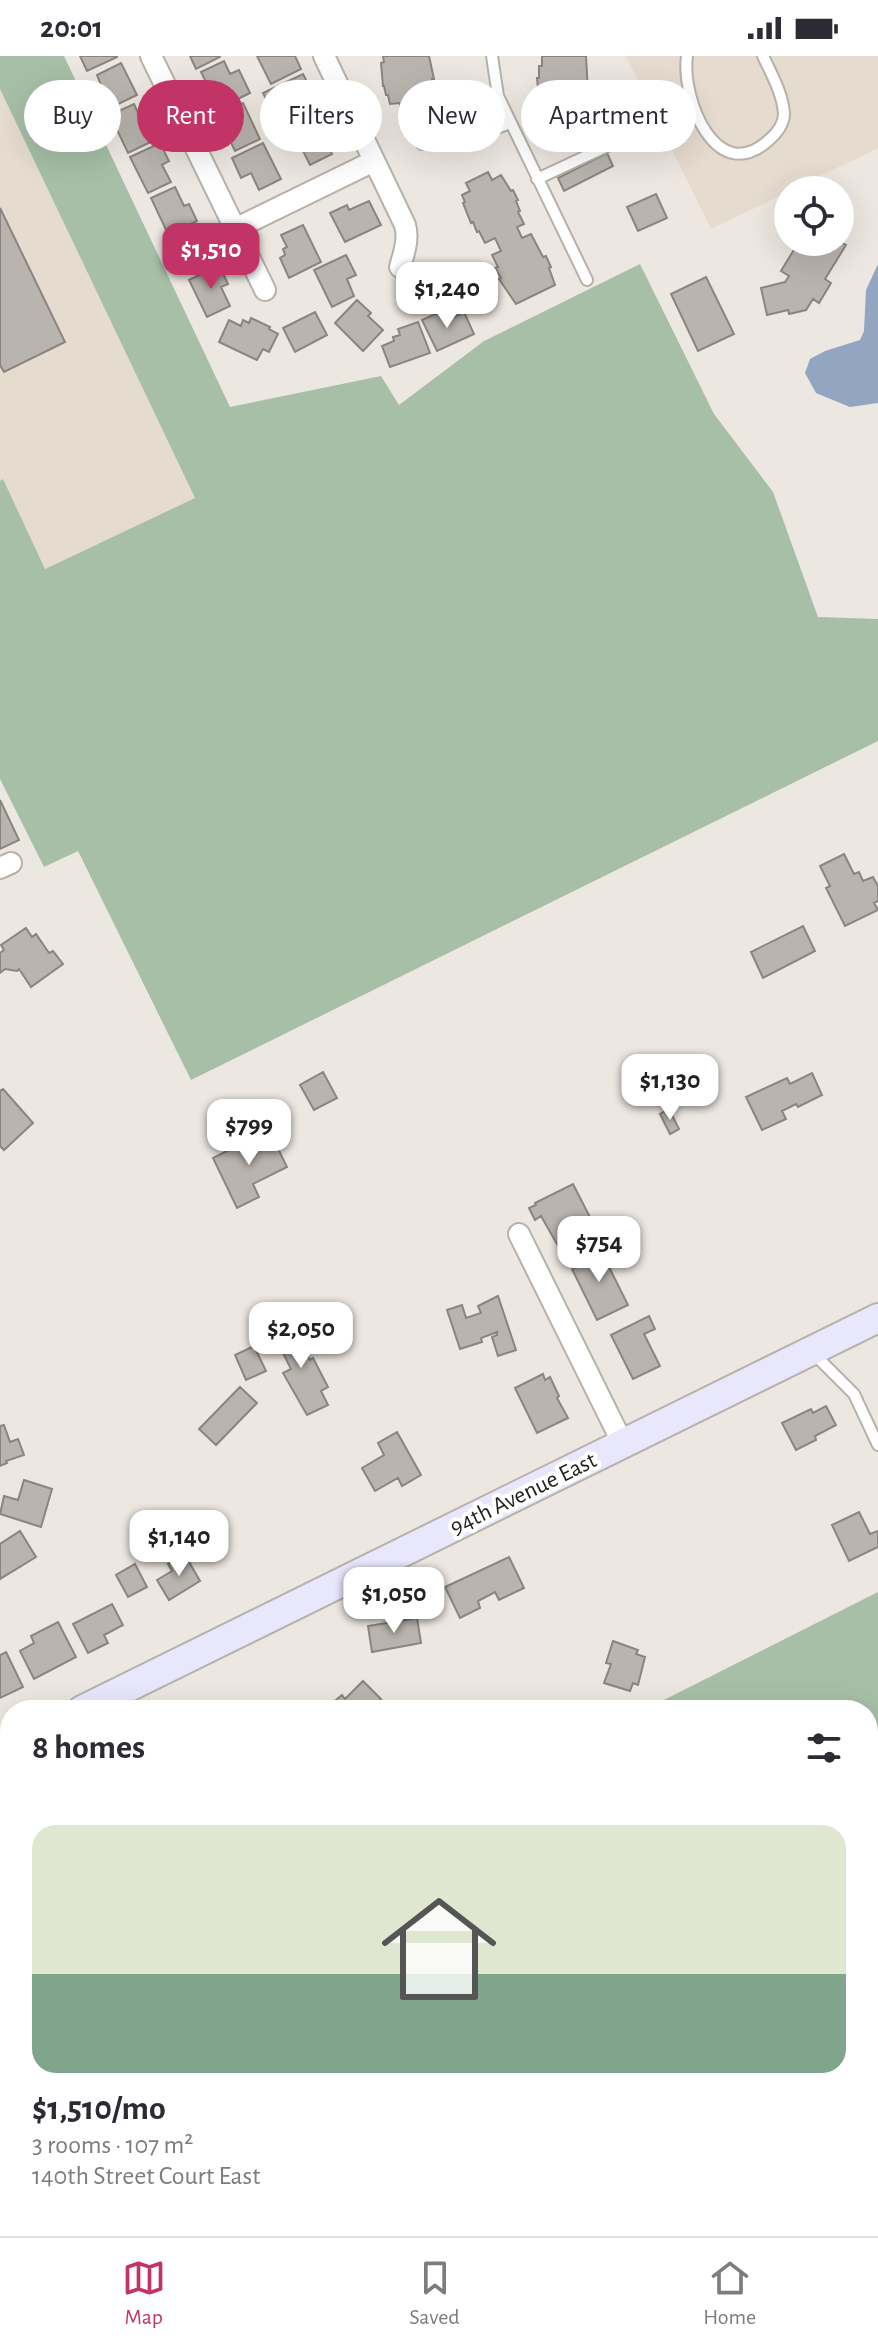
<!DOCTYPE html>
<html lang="en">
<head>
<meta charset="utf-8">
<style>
	body { margin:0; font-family:"Alegreya Sans",sans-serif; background:#f2f2f3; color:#2b2b33; height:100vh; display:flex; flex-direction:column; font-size:30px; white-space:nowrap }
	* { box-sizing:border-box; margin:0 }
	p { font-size:26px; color:#7c7c81 }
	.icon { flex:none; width:44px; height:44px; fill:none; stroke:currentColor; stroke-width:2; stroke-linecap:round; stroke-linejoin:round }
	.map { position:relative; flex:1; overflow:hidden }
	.sheet { position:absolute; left:0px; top:1644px; width:878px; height:536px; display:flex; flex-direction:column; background:#fff; border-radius:32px 32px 0 0; box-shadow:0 8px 32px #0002 }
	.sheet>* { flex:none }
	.guide { position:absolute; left:24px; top:24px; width:830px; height:72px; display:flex; gap:16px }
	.tools { position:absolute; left:774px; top:120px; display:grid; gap:16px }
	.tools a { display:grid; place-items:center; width:80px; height:80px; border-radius:50%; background:#fff; box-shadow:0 8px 32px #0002; font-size:40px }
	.price { position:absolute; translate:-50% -68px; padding:0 18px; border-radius:16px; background:#fff; color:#222; font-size:26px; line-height:52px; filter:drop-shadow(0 2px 4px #0008) }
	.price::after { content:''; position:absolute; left:50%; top:48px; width:24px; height:18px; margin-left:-12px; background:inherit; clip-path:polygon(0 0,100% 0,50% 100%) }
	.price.selected { background:#c13465; color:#fff }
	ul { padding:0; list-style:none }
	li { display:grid; align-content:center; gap:16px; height:424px; padding:0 32px }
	li span { display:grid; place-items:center; height:248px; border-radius:24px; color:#555 }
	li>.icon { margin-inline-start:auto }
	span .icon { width:144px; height:144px; fill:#fffc; stroke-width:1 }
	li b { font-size:34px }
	h2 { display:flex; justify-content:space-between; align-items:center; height:96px; padding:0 32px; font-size:34px }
	.tag { padding:0 28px; border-radius:36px; background:#fff; box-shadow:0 8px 32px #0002; font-size:28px; line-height:72px }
	.tag.selected { background:#c13465; color:#fff }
	.status { display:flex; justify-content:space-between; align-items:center; height:56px; padding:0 40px; background:#fff; direction:ltr }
	.status svg { height:22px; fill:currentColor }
	.tabs { display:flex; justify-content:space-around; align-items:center; height:112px; border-top:2px solid #e1e1e2; background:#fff; font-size:22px; color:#7c7c81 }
	.tabs a { display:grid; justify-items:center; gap:4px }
	.tabs .selected { color:#c13465 }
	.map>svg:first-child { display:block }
	.built { fill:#e6dbcf }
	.green { fill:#a7bfa6 }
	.water { fill:#92a6c1 }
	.building { fill:#b9b4ae; stroke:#8a857f; stroke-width:2 }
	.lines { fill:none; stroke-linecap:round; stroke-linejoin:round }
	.service-casing { stroke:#b6b1ab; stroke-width:14 }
	.minor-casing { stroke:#b6b1ab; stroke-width:24 }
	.secondary-casing { stroke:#b6b1ab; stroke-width:32 }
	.service { stroke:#fff; stroke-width:10 }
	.minor { stroke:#fff; stroke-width:20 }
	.secondary { stroke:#e9e7fc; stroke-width:28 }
	.labels { text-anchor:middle; stroke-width:8; stroke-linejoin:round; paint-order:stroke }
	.street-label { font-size:24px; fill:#201e1b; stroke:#fff }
</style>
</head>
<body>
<div class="status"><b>20:01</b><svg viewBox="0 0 49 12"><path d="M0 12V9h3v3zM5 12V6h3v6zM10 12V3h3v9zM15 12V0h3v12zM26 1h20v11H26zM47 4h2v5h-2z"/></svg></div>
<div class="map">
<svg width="878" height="2180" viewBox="0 0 878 2180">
	<rect width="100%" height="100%" fill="#ede7e1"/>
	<path class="built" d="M626,0h252v92l-86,42h-4v2l-77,37z
		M0,33l195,409 -150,71 -42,-89 -3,1z"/>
	<path class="green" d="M0,0h64l166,351 151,-31 18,29 85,-64 156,-77 74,150 59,78 45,125 60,2v122l-687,339 -113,-229 -34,16 -44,-88v-298l3,-2 42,90 150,-71 -195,-409z
		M878,1536v644h-314l-5,-10h309v-516h-224z
		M300,2170h101l-7,10h-89z"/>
	<path class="water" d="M878,208v139l-28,4 -34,-14 -11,-20 5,-14 15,-8 35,-11 4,-9 2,-41z"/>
	<path class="building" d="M80,0h37v1l-30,14z
		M190,0h30v1l-24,12z
		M257,0h38l6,13 -30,15z
		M383,0h46l5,23h-2l1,18 -9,1 1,10 -24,3 -1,-8 -10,1 -2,-9h-2l-2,-9h-1l-2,-23 3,-1z
		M542,0h44l2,37 -2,-1 -3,18h-9v9l-25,-1 1,-9h-10l-3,-31h2v-12h3z
		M224,5l6,13 9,-4 11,23 -40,20 -9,-19 9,-4 -9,-18z
		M121,7l16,32 -27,13 -13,-33z
		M303,18l8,16 -5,2 10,20 -26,12 -7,-14 -9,5 -11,-22z
		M243,47l17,36 -25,12 -9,-19 -5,2 -8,-17z
		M134,48l8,18 7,-4 10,20 -31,15 -18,-38z
		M475,55l3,13 -61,13 -3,-13z
		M323,58l10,19 -9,4 8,17 -22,11 -18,-36z
		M160,87l9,18 -7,4 9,17 -23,11 -18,-36z
		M263,87l18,36 -22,11 -8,-17 -10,5 -9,-20z
		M607,97l6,13 -49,25 -6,-13z
		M488,116l4,8 9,-5 10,16 2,-1 5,10 -2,1 4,10 -2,1 6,12 -7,3 5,11 9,-4 12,23 3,-1 5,11 -2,1 6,17 -39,19 -17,-25 2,-1 -6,-10 3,-1 -6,-12 9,-4 -6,-13 -10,5 -6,-12 -2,1 -4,-10 -2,1 -8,-20 2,-1 -3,-7 8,-4 -4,-8z
		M175,131l9,19 5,-2 8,17 -29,13 -17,-36z
		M656,138l11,24 -29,13 -11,-24z
		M369,145l12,24 -36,17 -15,-29 17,-8 2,5z
		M0,152l65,134 -61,30 -4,-7z
		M303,169l18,37 -32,16 -9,-20 5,-3 -2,-6 4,-2 -6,-12z
		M198,171l17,34 -24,12 -17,-35z
		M807,186h33l6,3 -21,34 6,4 -12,20 -6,-4 -7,11 -17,4 -1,-4 -21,5 -6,-27 24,-6 4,-6 -8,-5 14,-23 6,3z
		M346,199l10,20 -9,4 7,17 -22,11 -18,-37z
		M219,209l9,19 -7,3 9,19 -23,11 -18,-37z
		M706,221l28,57 -36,17 -27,-57z
		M357,244l14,13 -3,3 15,14 -20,21 -28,-28z
		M442,255l4,10 18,-9 10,22 -37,17 -15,-31z
		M315,256l12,23 -32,17 -12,-24z
		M251,262l19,9 -1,2 9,5 -9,18 -6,-3 -6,11 -38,-18 10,-22 12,6 2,-6 6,3z
		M418,266l12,31 -40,14 -8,-21 12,-5 -1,-4 7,-2 -2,-6z
		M0,744l19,40 -19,9z
		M844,798l10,20 5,-2 4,9 10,-4 5,9v15l-4,2 4,7 -33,16 -19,-38 4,-2 -10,-20z
		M803,870l12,25 -52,27 -12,-26z
		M26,872l6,9 4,-3 13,19 4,-2 10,13 -32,23 -12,-18 -2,2 -12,-2 -5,4v-20l4,-3 -3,-5z
		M323,1016l14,26 -23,12 -14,-25z
		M812,1017l10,22 -24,12 -2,-3 -14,7 4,8 -24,11 -16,-33 41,-19 3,6z
		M3,1033l30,34 -29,27 -4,-4v-55z
		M669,1053l10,20 -9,5 -10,-20z
		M269,1074l18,37 -34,17 6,13 -22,11 -24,-50z
		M573,1128l21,41 -36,21 -17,-30 -6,4 -6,-12 7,-3 -1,-2z
		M603,1192l8,15 -3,2 20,40 -31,15 -25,-51 6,-2 -3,-6z
		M498,1240l18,54 -18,6 -6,-19 5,-2v-3l-16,6 1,4 -22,7 -13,-39 15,-5 4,13 15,-5 -3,-7z
		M649,1260l6,13 -11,5 16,32 -27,13 -22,-44z
		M291,1265l19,39 3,-2 15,29 -7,4 7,14 -21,10 -24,-42 8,-4 -19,-38z
		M254,1290l12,25 -20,9 -11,-25z
		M543,1318l2,6 5,-3 9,19 -2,2 11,20 -31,15 -22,-45z
		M240,1331l17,16 -41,42 -17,-16z
		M826,1350l10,19 -21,11 1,4 -20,10 -14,-27 29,-14 2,4z
		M4,1369l6,17 8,-3 6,16 -18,6 1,2 -7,3v-40z
		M397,1376l24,43 -19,11 -4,-8 -23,13 -13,-23 22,-13 -6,-12z
		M24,1424l28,9 -11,38 -41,-13 4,-18 14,4z
		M859,1456l11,22 8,-3v16l-29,14 -17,-36z
		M20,1475l16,26 -36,22v-35z
		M185,1499l15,26 -31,19 -12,-20 15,-9 -4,-7z
		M509,1501l15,31 -25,12 -4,-8 -17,9 2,7 -20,10 -15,-31z
		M135,1508l12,23 -19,10 -12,-22z
		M112,1548l11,21 -19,10 4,8 -20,10 -15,-29z
		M417,1562l4,25 -49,9 -4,-26z
		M58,1566l18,35 -42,22 -14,-28 14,-8 -3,-7z
		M613,1585l25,9 -2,4 9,3 -7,28 -5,-2 -3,8 -26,-8 7,-19 -5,-1z
		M6,1596l17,35 -23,11v-43z
		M363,1625l18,18 -11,11h-46l18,-15 3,4z
		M216,2170h12l6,10h-35z
		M461,2170h32l-20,10h-7z"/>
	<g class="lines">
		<g class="service-casing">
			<path id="service" d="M492,0l6,40 89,184
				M687,0c-6,42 29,132 82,84 7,-6 15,-16 15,-26 -1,-20 -13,-41 -21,-58
				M422,88l70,-14 18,-7
				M537,123l90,-42
				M813,1297l41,41 24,51"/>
		</g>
		<g class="minor-casing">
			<path id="minor" d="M151,0l114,234
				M324,0l81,169c4,14 -1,28 -5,42
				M235,173l139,-68
				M0,812l11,-5
				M519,1178l104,210
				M279,2170l5,10"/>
		</g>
		<g class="secondary-casing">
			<path id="secondary" d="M82,1654l796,-392
				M0,1694l10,-4"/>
		</g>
		<use href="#service" class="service"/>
		<use href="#minor" class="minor"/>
		<use href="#secondary" class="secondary"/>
	</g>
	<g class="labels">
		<g class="street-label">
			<text transform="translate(523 1437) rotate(-26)" y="8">94th Avenue East</text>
		</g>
	</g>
</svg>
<div class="tools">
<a><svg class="icon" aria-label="locate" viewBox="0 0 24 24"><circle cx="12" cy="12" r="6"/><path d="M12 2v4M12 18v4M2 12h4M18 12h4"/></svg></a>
</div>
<b class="price selected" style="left:211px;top:235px">$1,510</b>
<b class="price" style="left:447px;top:274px">$1,240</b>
<b class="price" style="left:670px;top:1066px">$1,130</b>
<b class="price" style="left:249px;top:1111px">$799</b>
<b class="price" style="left:599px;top:1228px">$754</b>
<b class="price" style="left:301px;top:1314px">$2,050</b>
<b class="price" style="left:179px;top:1522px">$1,140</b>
<b class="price" style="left:394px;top:1579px">$1,050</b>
<div class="guide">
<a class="tag">Buy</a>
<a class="tag selected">Rent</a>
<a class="tag">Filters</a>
<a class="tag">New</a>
<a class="tag">Apartment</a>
</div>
<section class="sheet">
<h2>8 homes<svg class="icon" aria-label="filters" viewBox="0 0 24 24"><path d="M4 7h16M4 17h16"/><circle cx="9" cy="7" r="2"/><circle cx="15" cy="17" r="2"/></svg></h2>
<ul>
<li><span style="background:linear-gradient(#dfe7d0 60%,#7fa58c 0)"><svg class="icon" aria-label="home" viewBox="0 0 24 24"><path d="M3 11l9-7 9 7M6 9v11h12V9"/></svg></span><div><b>$1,510/mo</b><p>3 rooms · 107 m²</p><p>140th Street Court East</p></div></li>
</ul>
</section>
</div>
<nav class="tabs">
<a class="selected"><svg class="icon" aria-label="map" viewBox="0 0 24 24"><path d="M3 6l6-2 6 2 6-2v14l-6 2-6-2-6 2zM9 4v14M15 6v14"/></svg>Map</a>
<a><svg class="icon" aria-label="saved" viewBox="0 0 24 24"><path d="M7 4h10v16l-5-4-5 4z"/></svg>Saved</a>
<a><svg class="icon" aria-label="home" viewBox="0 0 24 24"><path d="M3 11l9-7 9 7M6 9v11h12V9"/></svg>Home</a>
</nav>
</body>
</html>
